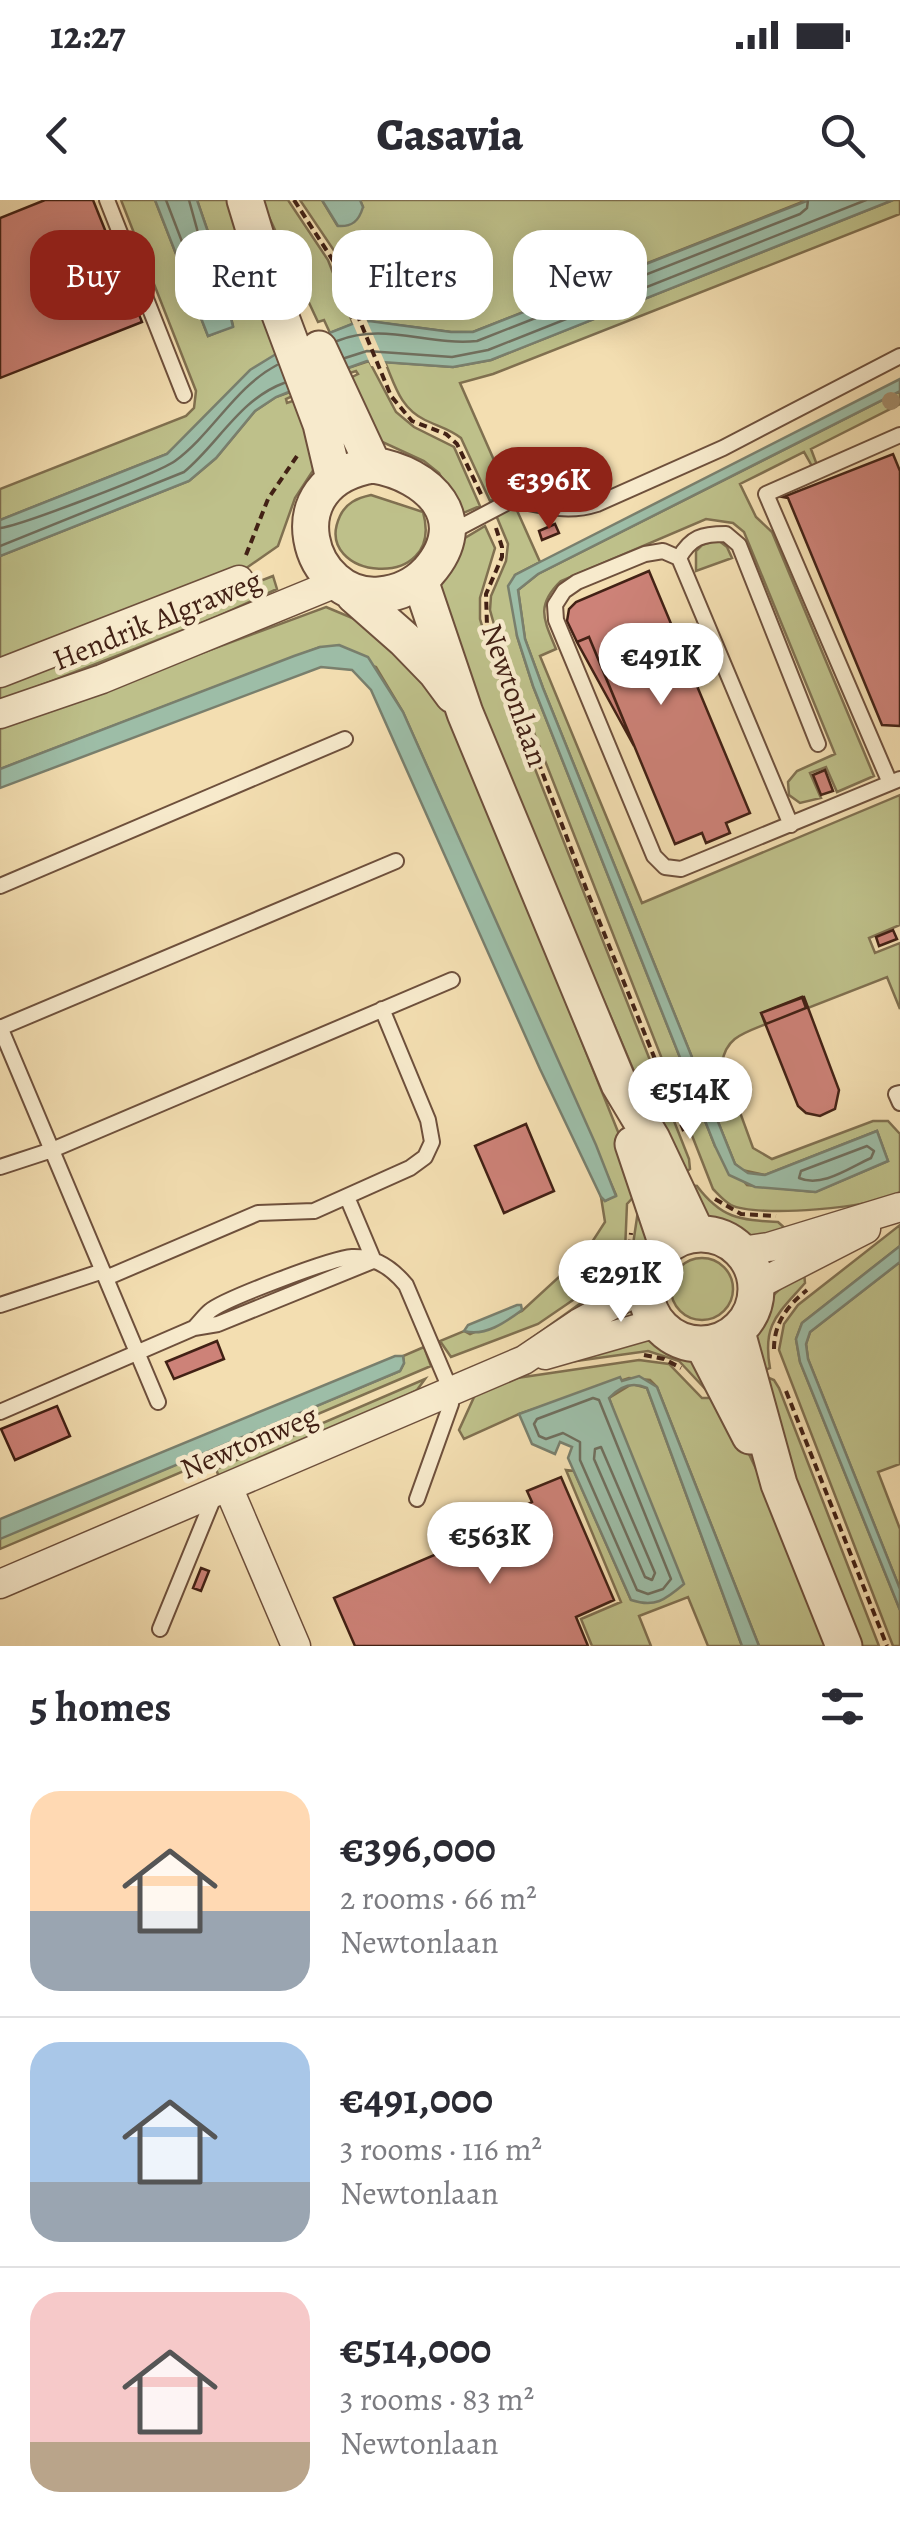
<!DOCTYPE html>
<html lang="en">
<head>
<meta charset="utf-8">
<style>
	body { margin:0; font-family:Alegreya,serif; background:#f2f2f3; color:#2b2b33; height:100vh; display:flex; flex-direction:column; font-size:38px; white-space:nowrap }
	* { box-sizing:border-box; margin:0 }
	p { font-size:32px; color:#7c7c81 }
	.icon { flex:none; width:55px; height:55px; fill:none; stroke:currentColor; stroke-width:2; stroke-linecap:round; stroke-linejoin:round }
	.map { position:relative; height:1446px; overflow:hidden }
	.panel { display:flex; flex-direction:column; background:#fff; flex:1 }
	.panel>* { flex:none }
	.banner { position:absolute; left:30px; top:30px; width:840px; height:90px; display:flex; gap:20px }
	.price { position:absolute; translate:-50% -85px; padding:0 22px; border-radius:35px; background:#fff; color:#222; font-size:32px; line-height:65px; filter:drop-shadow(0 2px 5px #0008) }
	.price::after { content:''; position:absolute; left:50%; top:60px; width:30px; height:22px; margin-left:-15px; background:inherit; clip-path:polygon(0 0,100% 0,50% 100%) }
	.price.active { background:#8f2418; color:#fff }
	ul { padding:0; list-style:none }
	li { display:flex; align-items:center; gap:30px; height:250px; padding:0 30px }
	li+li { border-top:2px solid #e1e1e2 }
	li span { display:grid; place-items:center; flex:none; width:280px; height:200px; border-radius:30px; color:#555 }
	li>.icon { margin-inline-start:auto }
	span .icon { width:120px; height:120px; fill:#fffc; stroke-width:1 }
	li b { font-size:42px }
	h2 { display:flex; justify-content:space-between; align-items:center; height:120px; padding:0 30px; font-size:42px }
	.chip { padding:0 35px; border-radius:30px; background:#fff; box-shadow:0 5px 25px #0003; font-size:35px; line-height:90px }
	.chip.active { background:#8f2418; color:#fff }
	.status { display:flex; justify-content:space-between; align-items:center; height:70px; padding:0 50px; background:#fff; direction:ltr }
	.status svg { height:28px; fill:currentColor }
	header { display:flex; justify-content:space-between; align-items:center; height:130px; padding:0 30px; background:#fff; font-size:45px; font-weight:800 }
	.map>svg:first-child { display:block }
	.green { fill:#bec08a; stroke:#807050; stroke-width:2.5 }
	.water { fill:#9dbda7; stroke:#797f6d; stroke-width:2.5 }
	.pier { fill:#f3deb1 }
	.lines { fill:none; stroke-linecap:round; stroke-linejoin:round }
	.shore { stroke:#706f5e; stroke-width:2.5 }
	.building { fill:#cd8278; stroke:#422115; stroke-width:2.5 }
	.service-casing { stroke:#6e503c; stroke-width:18 }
	.minor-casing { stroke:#6e503c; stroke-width:31 }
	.tertiary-casing { stroke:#6e503c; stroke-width:39 }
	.path { stroke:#422115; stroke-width:4; stroke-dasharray:8 5; stroke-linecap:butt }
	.service { stroke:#f7eacc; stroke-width:14 }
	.minor { stroke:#f7eacc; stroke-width:28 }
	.tertiary { stroke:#f7eacc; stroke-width:35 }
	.tree { fill:#a38c6b }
	.labels { text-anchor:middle; stroke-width:9; stroke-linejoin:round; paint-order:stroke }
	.street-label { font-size:30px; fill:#422115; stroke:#f7eacc }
</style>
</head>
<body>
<div class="status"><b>12:27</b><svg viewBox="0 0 49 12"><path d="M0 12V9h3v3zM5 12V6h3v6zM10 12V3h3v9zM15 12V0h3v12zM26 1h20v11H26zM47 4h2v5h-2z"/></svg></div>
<header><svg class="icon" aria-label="back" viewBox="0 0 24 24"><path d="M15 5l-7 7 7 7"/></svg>Casavia<svg class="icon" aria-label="search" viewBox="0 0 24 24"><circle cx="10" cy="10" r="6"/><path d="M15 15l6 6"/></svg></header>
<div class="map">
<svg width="900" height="1446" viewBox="0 0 900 1446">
	<rect width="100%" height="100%" fill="#f3deb1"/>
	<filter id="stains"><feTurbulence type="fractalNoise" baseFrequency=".002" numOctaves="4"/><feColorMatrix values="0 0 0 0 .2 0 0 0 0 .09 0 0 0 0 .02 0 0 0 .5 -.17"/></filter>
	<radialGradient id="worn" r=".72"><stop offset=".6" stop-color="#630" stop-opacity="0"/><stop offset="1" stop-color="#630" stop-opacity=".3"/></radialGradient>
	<path class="green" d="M121,0h34l53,136 25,-10 -16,-68 -20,-58h35l46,154 -111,100 -167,66v-31l186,-73 8,-8 2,-17z
		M261,0h27l40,60 25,64 -23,9 -6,-13 -6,2z
		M300,0h22l15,25 26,-18 -3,-7h447l-334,132h-22l-84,-11 -28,-63z
		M893,0h7v14l-407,160 -33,9 48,109 -18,9 -29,-63c-11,-9 -24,-12 -36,-18 -25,-12 -30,-35 -40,-58l68,5 38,-7z
		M369,161l27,51 18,15 40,20 26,59 -19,8 -22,-41 -15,-12 -46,-21 -34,-59 14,-7 -2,-3 -9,3 -2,-5z
		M293,191l2,4 -9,4 1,4 15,-5 14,68 -21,32 -17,48 -33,23 -245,96v-109l189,-75 27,-23 39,-47 21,-14z
		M900,191v13l-89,45 6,16 -4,3 -9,-16 -64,32 16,33 16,15 102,244 -37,16 -11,-25 -16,6 11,25 -21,5 -11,-8 -1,-13 9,-11 38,-17 -91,-222 -11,-9 -27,-4 -145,62c-26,25 -17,39 -5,68l-16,7 102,247 258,-108v130l-31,13 6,15 25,-10v66l-13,-32 -79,31 -5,-11 -41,16 4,11c-22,9 -40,13 -44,39l31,85 19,11 101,-38h15l12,13v58c-22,16 -144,26 -169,13 -7,-4 -13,-11 -18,-16l-213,-543 -10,-36 1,-14 15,-35 2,-17 -12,-29 19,-9 25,56 -25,13 2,61 16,50 182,460 32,39 68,7 73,-31 -11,-30 -112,44 -23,-5 -7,-6 -192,-476 -18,-49 -7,-49 20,-16z
		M371,295l52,17c23,82 -113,68 -83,4 6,-13 17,-18 31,-21z
		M485,326l10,22 -15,50v21l14,46 195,494 1,10 -11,8 -205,-481 -37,-109 28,-49z
		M718,340l9,7 5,11 -36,13v-20l6,-6z
		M273,376l4,13 -60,28 -217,84v-19z
		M326,407l55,23 62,66 198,493 -14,15 -2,47 -17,25 -70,48 -87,33 -11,-16 24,-10 6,3 52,-23 63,-58 20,-31 -4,-25 4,4 11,-6 -213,-483 -27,-45 -56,-20 -320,122v-41z
		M689,985l8,1c24,32 42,34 81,36l10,9 -40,6 -37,-16 -6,-4z
		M639,1004l11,37 -20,40 -105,62 95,-68 11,-17z
		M900,1025v21l-98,77 -6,16 4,23 100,248v36h-7l-114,-296 5,-26 14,-19z
		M671 1089a31 31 0 1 1 62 0a31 31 0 1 1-62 0Z
		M900,1062v202l-22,8 22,57v60l-92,-230 -2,-15 4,-12z
		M804,1072l1,11c-27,31 -43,41 -35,85l-12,5c-5,-54 -2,-71 46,-101z
		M647,1138l42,16 19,38 -29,-31 -31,-10 -93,13z
		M424,1147l7,19 -431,183v-11l400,-167 4,-8 -1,-7z
		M639,1160l30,4 33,34h20l49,102 59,146h-71l-102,-259 -7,-7 -21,-2 -110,36 -55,25 -5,-9 16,-35 42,-17z
		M769,1178l5,2 5,8 100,258h-21l-62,-156 -34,-109z
		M425,1179l-8,11 -12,6 -186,81 -3,-8z
		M632,1184l15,4 95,258h-34l-20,-49 -49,19 12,30h-59l-11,-27 40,-17 -55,-132 8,1 57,129 -9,-165 -13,-37z"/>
	<path class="water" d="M155,0h42l20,58 16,69 -25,9z
		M322,0h38l3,7c-4,14 -11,20 -25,19z
		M809,0h84l-402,160 -38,7 -86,-6 -22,8 -69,28 -21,14 -39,47 -27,23 -189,75v-36l167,-66 83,-84 26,-16 76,-30 17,-3 82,11h22z
		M900,179v12l-362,183 -20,16 7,49 18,49 192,476 13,9 17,2 112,-44 11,30 -72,31 -61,-5 -26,-12 -14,-29 -182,-460 -16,-50 -9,-50 7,-11 25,-13z
		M339,445l29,12 35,55 193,433 20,51 -11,5 -4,-4 -61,-128 -169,-379 -19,-20 -31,-3 -321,121v-19l294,-113 26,-9z
		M900,1046v16l-90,70 -4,12 2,15 92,230v21l-100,-248 -4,-23 6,-16z
		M517,1105h4l1,5c-16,12 -37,27 -58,21l4,-6z
		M395,1156h8l1,7 -4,8 -400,168v-20z
		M639,1176l18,11 102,259h-17l-95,-258c-15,-7 -28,-1 -38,10l75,186c-19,16 -29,24 -53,16l-63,-142 4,-11 -12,-5 -5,12 -23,-10 -13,-30 101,-37 2,4z"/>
	<path class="pier" d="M365,116l2,5 20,46 -16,-1 -20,-47z"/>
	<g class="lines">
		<path class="shore" d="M166,0l43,112 6,3 4,-6 -30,-109
			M337,141c47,-19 91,5 140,0l323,-127 7,-6 1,-8
			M345,158l22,-7 85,6 36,-7 378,-150
			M0,328c20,-2 158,-55 175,-67 38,-28 60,-74 102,-96
			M0,346l184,-74c34,-28 56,-73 100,-89
			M867,946l7,5 -3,7c-22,10 -49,30 -72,20l2,-7z
			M593,1198l6,2 72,179 -8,10 -15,5 -11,-4 -57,-130v-18l-17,-9 -17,6 -7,-3 -5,-12 3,-5z
			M601,1247l54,126 -3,7 -7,-3 -51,-118 1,-10z"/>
	</g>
	<path class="building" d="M45,0h48l49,122 -142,56v-160z
		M893,254l7,17v255l-18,-1 -94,-227 -5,-1z
		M555,324l4,9 -17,7 -3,-9z
		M649,371l101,242 -24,10 4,10 -24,10 -4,-10 -27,11 -86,-207 -12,5 -10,-21 2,-12 7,-7z
		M589,437l45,109 -57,-104z
		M825,570l8,21 -12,4 -8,-20z
		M893,730l4,9 -18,7 -3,-9z
		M802,797l4,11 -40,16 -5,-11z
		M804,797l35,93 -4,19 -15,7 -14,-3 -8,-7 -37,-93z
		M526,924l28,67 -50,22 -29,-67z
		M217,1141l7,18 -50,20 -8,-17z
		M57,1206l13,30 -55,24 -14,-31z
		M561,1277l53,123 -38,17 12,29h-233l-21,-48 196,-84 -4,-9 6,-3 -5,-11z
		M201,1368l8,3 -8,20 -8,-3z"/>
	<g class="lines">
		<g class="service-casing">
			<path id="service" d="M107,0l77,195
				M451,332l61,-32c31,5 54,14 85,4l126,-56 177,-92
				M679,358c12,-21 23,-24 47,-24l13,11 79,199
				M890,583l-124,-289 134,-59
				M791,625l-112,-267 -16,-7 -18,3 -68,28 -13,9 -9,14 1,15 98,236 11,11 16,2 219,-90
				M0,686l345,-147
				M0,827l158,375
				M0,828l396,-167
				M900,893l-4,1 4,9
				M0,967l52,-17 400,-170
				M347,997l27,64
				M106,1078l152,-65 56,-2 96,-43 15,-11 7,-15 -4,-22 -46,-111
				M0,1105l103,-34
				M194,1128c5,-5 11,-13 16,-17 14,-12 123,-53 142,-54 23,-1 40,11 54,28l45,106v13l-34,95
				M0,1212l194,-84 24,-4 155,-63
				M160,1429l56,-137"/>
		</g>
		<g class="minor-casing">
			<path id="minor" d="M0,473l239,-93
				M0,514l102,-35 234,-96
				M741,1051l28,-4 131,-40
				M757,1085l109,-56
				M545,1155l112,-32
				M228,1287l68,159
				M0,1384l524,-224 55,-37 66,-36"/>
		</g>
		<g class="tertiary-casing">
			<path id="tertiary" d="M245,0l34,112 42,112 13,55
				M319,149l54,116
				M373,265c56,9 102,54 55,107 -13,14 -29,21 -48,23 -72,7 -108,-114 -7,-130z
				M420,380l45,133 154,371 33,55 45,95
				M354,395l50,44 32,33 17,23
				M633,944l34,101
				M646 1089a55 55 0 1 1 110 0a55 55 0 1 1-110 0Z
				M737,1132l42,152 65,162
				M703,1145l47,91"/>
		</g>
		<path class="path" d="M294,0l44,68 53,128 21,25 34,13 11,10 25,52
			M496,328l6,19v10l-16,37 1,32 100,265 97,240
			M246,355l22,-56 31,-46
			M715,999l26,15 35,2
			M618,1071l11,-21 2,-17
			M774,1149c0,-26 13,-43 33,-59
			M644,1155l20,4 17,9
			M786,1191l101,255"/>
		<use href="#service" class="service"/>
		<use href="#minor" class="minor"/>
		<use href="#tertiary" class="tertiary"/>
	</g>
	<circle class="tree" cx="891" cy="201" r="9"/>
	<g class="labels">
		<g class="street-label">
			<text transform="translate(157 420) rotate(-22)" y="10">Hendrik Algraweg</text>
			<text transform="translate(515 495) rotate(71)" y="10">Newtonlaan</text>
			<text transform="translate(249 1242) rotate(-23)" y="10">Newtonweg</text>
		</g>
	</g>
	<rect width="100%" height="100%" filter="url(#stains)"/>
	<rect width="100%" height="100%" fill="url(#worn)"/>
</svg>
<b class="price active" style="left:549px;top:332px">€396K</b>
<b class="price" style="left:661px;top:508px">€491K</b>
<b class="price" style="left:690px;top:942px">€514K</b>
<b class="price" style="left:621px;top:1125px">€291K</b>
<b class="price" style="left:490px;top:1387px">€563K</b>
<div class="banner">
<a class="chip active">Buy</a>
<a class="chip">Rent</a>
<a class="chip">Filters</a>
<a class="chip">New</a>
</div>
</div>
<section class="panel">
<h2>5 homes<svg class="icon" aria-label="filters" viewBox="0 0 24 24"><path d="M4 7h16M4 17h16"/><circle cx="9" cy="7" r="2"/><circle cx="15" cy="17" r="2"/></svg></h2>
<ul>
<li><span style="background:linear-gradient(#ffd9b3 60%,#9aa5b1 0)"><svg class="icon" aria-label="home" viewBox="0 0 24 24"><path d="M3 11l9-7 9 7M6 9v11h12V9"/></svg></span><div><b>€396,000</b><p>2 rooms · 66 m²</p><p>Newtonlaan</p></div></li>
<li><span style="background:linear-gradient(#a9c7e8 70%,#9aa5b1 0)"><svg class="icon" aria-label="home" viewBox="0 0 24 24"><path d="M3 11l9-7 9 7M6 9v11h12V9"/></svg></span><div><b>€491,000</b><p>3 rooms · 116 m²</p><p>Newtonlaan</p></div></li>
<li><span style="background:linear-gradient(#f6c9c9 75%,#b9a48a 0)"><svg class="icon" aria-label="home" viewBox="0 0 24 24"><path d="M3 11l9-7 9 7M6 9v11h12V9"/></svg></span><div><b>€514,000</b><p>3 rooms · 83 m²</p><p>Newtonlaan</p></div></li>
</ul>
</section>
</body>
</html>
